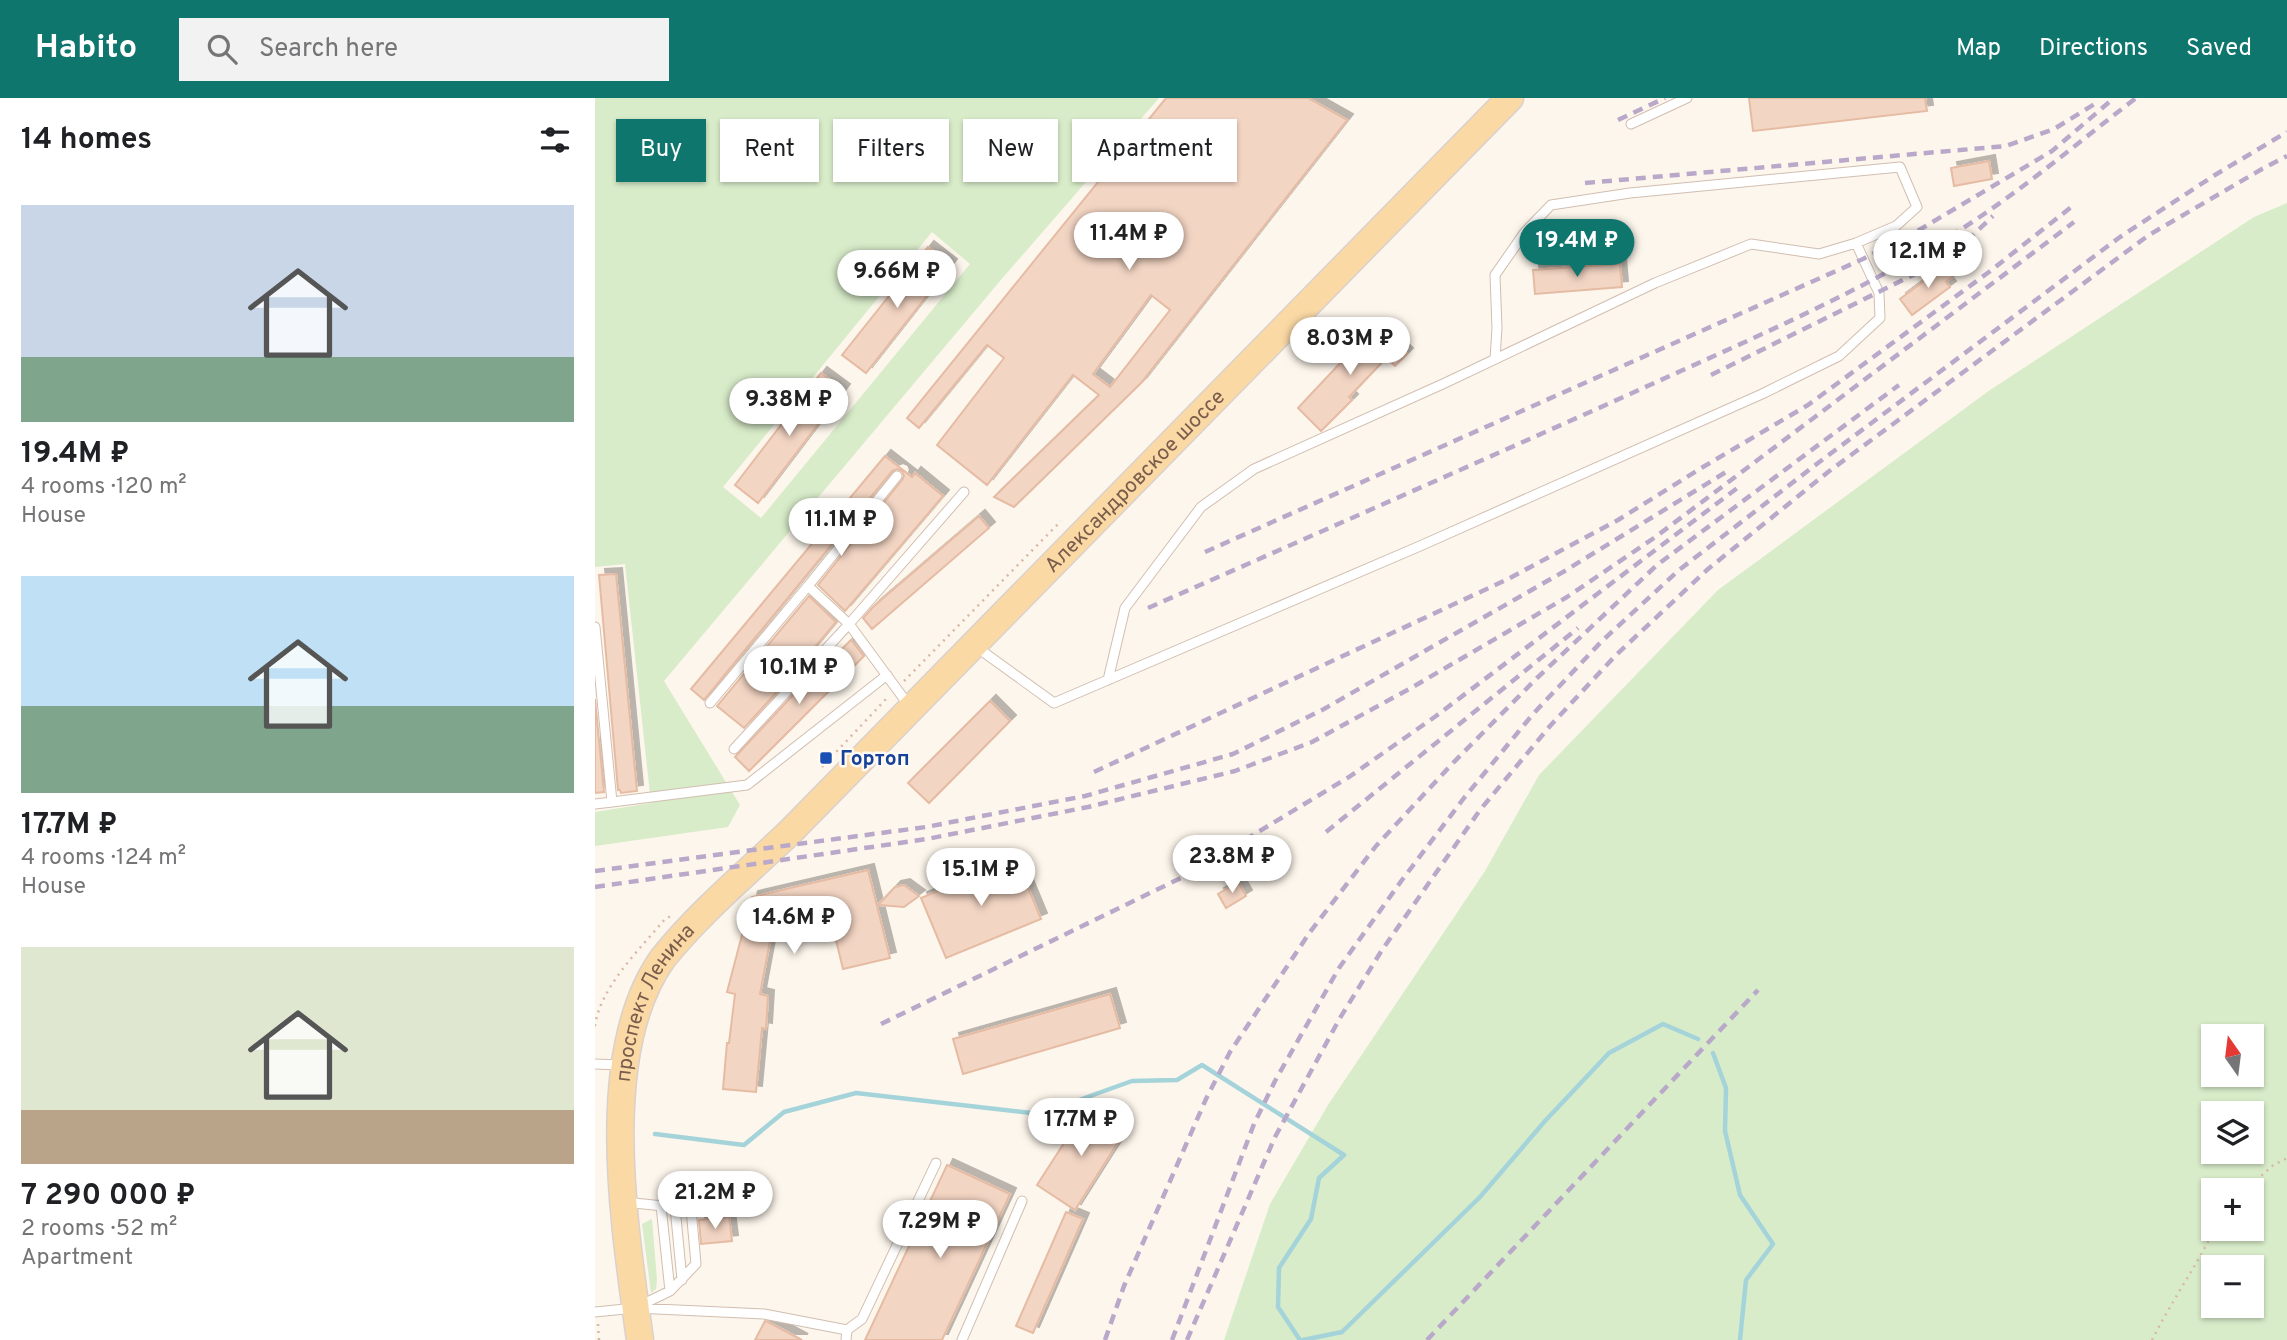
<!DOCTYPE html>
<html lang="en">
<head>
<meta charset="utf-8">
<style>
	body { margin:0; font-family:Overpass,sans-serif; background:#f2f2f2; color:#202124; height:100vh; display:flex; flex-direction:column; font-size:26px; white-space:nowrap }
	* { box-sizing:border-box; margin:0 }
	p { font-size:23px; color:#757577 }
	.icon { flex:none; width:38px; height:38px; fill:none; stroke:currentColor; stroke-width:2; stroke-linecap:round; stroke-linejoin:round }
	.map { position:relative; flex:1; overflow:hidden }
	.side { display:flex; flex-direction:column; background:#fff; width:595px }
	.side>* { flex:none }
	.guide { position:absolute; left:21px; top:21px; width:665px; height:63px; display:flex; gap:14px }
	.needle { width:46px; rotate:346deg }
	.buttons { position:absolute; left:1606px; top:926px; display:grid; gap:14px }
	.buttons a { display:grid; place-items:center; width:63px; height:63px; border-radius:0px; background:#fff; box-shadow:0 2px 5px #0004; font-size:35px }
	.price { position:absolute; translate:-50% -60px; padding:0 16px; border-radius:24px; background:#fff; color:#222; font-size:23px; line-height:46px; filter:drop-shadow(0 2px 4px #0008) }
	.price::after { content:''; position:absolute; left:50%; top:42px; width:21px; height:16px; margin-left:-10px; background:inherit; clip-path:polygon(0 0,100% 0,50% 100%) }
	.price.current { background:#0f766e; color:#fff }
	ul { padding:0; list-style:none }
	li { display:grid; align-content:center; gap:14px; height:371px; padding:0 21px }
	li span { display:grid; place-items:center; height:217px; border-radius:0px; color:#555 }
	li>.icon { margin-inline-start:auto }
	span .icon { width:126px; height:126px; fill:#fffc; stroke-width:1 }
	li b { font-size:30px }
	h2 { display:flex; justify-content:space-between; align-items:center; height:84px; padding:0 21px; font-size:30px }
	.chip { padding:0 24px; border-radius:0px; background:#fff; box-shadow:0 2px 5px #0004; font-size:24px; line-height:63px }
	.chip.current { background:#0f766e; color:#fff }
	header { display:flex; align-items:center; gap:42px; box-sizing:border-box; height:98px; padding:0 35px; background:#0f766e; color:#fff }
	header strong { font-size:33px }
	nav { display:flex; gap:38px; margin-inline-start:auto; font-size:24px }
	.search { width:490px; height:63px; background:#f2f2f2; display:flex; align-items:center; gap:18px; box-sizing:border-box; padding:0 24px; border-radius:0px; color:#757577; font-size:26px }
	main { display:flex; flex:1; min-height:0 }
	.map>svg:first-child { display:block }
	.green { fill:#d8ecc9; fill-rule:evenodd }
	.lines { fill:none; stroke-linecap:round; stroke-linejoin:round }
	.stream { stroke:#a5d3da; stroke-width:4.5 }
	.building { fill:#f3d5c3; stroke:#e6bba3; stroke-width:2; fill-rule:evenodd; filter:url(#shadow) }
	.lane-casing { stroke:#d1beb0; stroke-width:11 }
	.primary-casing { stroke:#dad1cd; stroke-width:29 }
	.path { stroke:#d9b8a5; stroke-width:2.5; stroke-dasharray:2 5; stroke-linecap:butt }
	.lane { stroke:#fff; stroke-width:9 }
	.primary { stroke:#fbd9a5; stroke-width:26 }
	.rail { stroke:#b9a8c9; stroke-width:4.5; stroke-dasharray:10 7; stroke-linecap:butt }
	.transit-dot { fill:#1a4fb4; stroke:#fffaf3; stroke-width:2.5 }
	.labels { text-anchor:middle; stroke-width:5; stroke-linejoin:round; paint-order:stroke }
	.street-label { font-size:21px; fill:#7a5c4d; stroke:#fffaf3 }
	.transit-label { font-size:21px; font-weight:bold; fill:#164399; stroke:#fffaf3; text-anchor:start }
</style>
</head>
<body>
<header>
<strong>Habito</strong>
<div class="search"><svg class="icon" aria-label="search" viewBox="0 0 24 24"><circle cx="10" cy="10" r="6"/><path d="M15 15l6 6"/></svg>Search here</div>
<nav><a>Map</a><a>Directions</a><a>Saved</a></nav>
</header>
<main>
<section class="side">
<h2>14 homes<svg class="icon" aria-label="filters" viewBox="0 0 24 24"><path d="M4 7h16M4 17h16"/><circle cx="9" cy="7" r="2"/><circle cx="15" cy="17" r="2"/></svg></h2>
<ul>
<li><span style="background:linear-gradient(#c9d6e8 70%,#7fa58c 0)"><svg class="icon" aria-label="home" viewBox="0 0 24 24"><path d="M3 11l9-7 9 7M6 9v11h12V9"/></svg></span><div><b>19.4M ₽</b><p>4 rooms · 120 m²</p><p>House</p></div></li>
<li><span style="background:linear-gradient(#bfe0f5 60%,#7fa58c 0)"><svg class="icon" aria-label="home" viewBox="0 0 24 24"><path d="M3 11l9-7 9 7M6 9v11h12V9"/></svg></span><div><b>17.7M ₽</b><p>4 rooms · 124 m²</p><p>House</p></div></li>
<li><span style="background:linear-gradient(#dfe7d0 75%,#b9a48a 0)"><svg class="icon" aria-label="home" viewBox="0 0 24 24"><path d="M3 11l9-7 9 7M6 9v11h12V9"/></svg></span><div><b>7 290 000 ₽</b><p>2 rooms · 52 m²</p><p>Apartment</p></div></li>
</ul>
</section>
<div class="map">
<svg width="1692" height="1242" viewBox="0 0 1692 1242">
	<defs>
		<filter id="shadow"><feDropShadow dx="6" dy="-6" stdDeviation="0" flood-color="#0004"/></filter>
	</defs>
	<rect width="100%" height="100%" fill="#fdf6ec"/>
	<path class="green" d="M0,0h564l-159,183 -336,400 76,124 -12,22 -133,19v-34l56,-9 -26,-239 -30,3zM337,134l38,32 -209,254 -38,-31z
		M1692,105v1137h-1063l46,-136 58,-99 157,-234 54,-96 179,-185 272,-200 264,-173zM1619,938h38v38h-38zM1619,1015h38v39h-38zM1657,1092v38h-38v-38zM1657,1169v39h-38v-39z
		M57,1121l5,61 -1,9 -5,4 -9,-69z"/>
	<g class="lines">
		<path class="stream" d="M1118,955l13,35 -1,43 15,64 33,49 -27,36 -6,60
			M60,1036l89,11 40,-33 72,-19 184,21 92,-33 45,-1 25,-15 142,90 -25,23 -8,41 -32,49 -1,39 22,33
			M708,1242l39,-8 138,-135 65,-76 64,-68 54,-29 35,15"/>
	</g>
	<path class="building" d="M571,0h142l39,22 -206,263 -127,124 -20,-10 105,-102 -26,-20 -86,110 -50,-40 67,-87 -17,-13 -68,83 -12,-10zM556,197l19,15 -60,77 -17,-13z
		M1154,0h176l2,13 -174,20z
		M1394,63l3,18 -38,7 -3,-18z
		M333,149l23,18 -85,108 -24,-18z
		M1353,165l8,11 -10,8 4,5 -38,28 -12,-16z
		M1025,166l2,23 -87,7 -2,-24z
		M781,227l31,29 -12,12 -9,-8 -37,39 3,3 -31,31 -23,-23z
		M226,275l23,17 -86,113 -23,-18z
		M290,358l27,21 3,-4 28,23 -98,115 -27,-26 84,-105 2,-4 -2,-5 -5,-2 -5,2 -188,229 -13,-11z
		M384,418l10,12 -117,101 -9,-11 11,-12z
		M21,476l21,217 -16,2 -1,-3h-2l-19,-215z
		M214,498l27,26 -52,62 -40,44 -27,-22z
		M256,542l13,16 -115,115 -14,-14 60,-64 1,2z
		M0,601l9,93 -9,1z
		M395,603l20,20 -81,82 -21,-20z
		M421,761l25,60 -95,39 -25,-60z
		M273,772l22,88 -47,11 -14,-58 -56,14 -13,69 8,2 -2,33 -4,-1 -6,64 -33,-3 4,-46h2l6,-49 -8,-2 25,-95z
		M643,784l8,14 -20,12 -8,-14z
		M309,787l15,11 -15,11 -26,-2 17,-18z
		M515,896l10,34 -157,46 -10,-35z
		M493,1008l37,25 -50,79 -38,-25z
		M352,1067l63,29 -68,146h-77z
		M471,1114l17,7 -50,114 -17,-7z
		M134,1119l3,24 -31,3 -2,-24z
		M170,1223l3,1 34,18h-47z"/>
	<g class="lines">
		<g class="lane-casing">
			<path id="lane" d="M1036,26l56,-26
				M213,488l89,-110
				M0,529l17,175 135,-17 140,-110
				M380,548l79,57 366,-157 342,-152 77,-38 41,-38 -1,-25 -23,-50
				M513,582l17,-72 76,-101 53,-38 191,-86 210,-100 96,-39 68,10 37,-11 40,-17 21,-19 -17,-40 -270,26 -79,12 -26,27 -30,43 2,53 -2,31
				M115,605l98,-117 41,38 61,83
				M139,651l115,-125 115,-132
				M0,706l17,-2
				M0,966l25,1
				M30,1104l66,7 5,55 -26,27 -33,16
				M66,1108l9,85
				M80,1109l7,73
				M0,1214l40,-4 129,6 83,16 -1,10
				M252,1232l15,-11 74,-156
				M367,1242l60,-139"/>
		</g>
		<g class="primary-casing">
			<g id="primary">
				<path id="s1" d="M45,1242c-15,-111 -45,-287 23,-382 37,-46 85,-86 128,-127l719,-733"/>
			</g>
		</g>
		<path class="path" d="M309,583l157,-160
			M227,669l65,-69
			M0,928c5,-39 46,-78 70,-107l6,-3
			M1651,1092l26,-24 15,-8
			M3,1226l1,16
			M1557,1242c19,-38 44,-73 63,-112"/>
		<use href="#lane" class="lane"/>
		<use href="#primary" class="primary"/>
		<path class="rail" d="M1023,22l47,-22
			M990,85l421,-37 48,-17 44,-27
			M1116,277l206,-102 55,-37 21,-20
			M610,454l658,-293 56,-29 133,-79 62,-53
			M553,510c161,-71 322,-142 482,-214 105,-48 212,-93 312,-153 69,-41 130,-94 194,-143
			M499,674l414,-193 110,-59 85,-53 105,-62 181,-133 86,-68
			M731,734l252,-204
			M0,773l331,-44 159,-31 148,-42 91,-45 85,-49 154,-88 163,-100
			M0,789l332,-48 161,-32 147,-36 77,-29 99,-54 156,-91 87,-59 420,-316
			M286,926l306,-149 162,-98 87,-61 304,-230
			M510,1242l19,-54 82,-187 24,-47 80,-120 66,-86 76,-82 85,-86 120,-113 242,-180
			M577,1242l82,-216 21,-43 64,-113 63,-88 62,-82 69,-84 69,-73 77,-71 139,-107 302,-226 95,-62 72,-43
			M592,1242l88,-203 65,-119 42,-68 98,-140 70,-84 66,-71 92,-86 120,-97 321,-237 113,-66 25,-13
			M832,1242l331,-350"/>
	</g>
	<rect class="transit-dot" x="224" y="653" width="14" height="14" rx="3.5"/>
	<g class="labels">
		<g class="street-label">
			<text dy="7" stroke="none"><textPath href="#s1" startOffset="1062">Александровское шоссе</textPath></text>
			<text dy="7" stroke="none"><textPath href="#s1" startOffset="346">проспект Ленина</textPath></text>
		</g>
		<g class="transit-label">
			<text x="245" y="667">Гортоп</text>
		</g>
	</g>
</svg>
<div class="buttons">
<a><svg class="needle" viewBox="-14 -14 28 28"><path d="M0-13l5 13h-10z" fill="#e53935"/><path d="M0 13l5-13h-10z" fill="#757577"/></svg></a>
<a><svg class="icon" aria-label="layers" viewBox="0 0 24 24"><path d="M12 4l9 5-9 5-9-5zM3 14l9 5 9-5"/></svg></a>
<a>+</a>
<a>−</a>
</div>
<b class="price" style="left:534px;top:174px">11.4M ₽</b>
<b class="price current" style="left:982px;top:181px">19.4M ₽</b>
<b class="price" style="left:1333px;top:192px">12.1M ₽</b>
<b class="price" style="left:302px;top:212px">9.66M ₽</b>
<b class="price" style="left:755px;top:279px">8.03M ₽</b>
<b class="price" style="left:194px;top:340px">9.38M ₽</b>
<b class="price" style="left:246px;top:460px">11.1M ₽</b>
<b class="price" style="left:204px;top:608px">10.1M ₽</b>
<b class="price" style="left:637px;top:797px">23.8M ₽</b>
<b class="price" style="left:386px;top:810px">15.1M ₽</b>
<b class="price" style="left:199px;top:858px">14.6M ₽</b>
<b class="price" style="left:486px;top:1060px">17.7M ₽</b>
<b class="price" style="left:120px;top:1133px">21.2M ₽</b>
<b class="price" style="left:345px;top:1162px">7.29M ₽</b>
<div class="guide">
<a class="chip current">Buy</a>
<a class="chip">Rent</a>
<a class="chip">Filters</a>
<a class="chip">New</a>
<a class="chip">Apartment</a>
</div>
</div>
</main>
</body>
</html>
